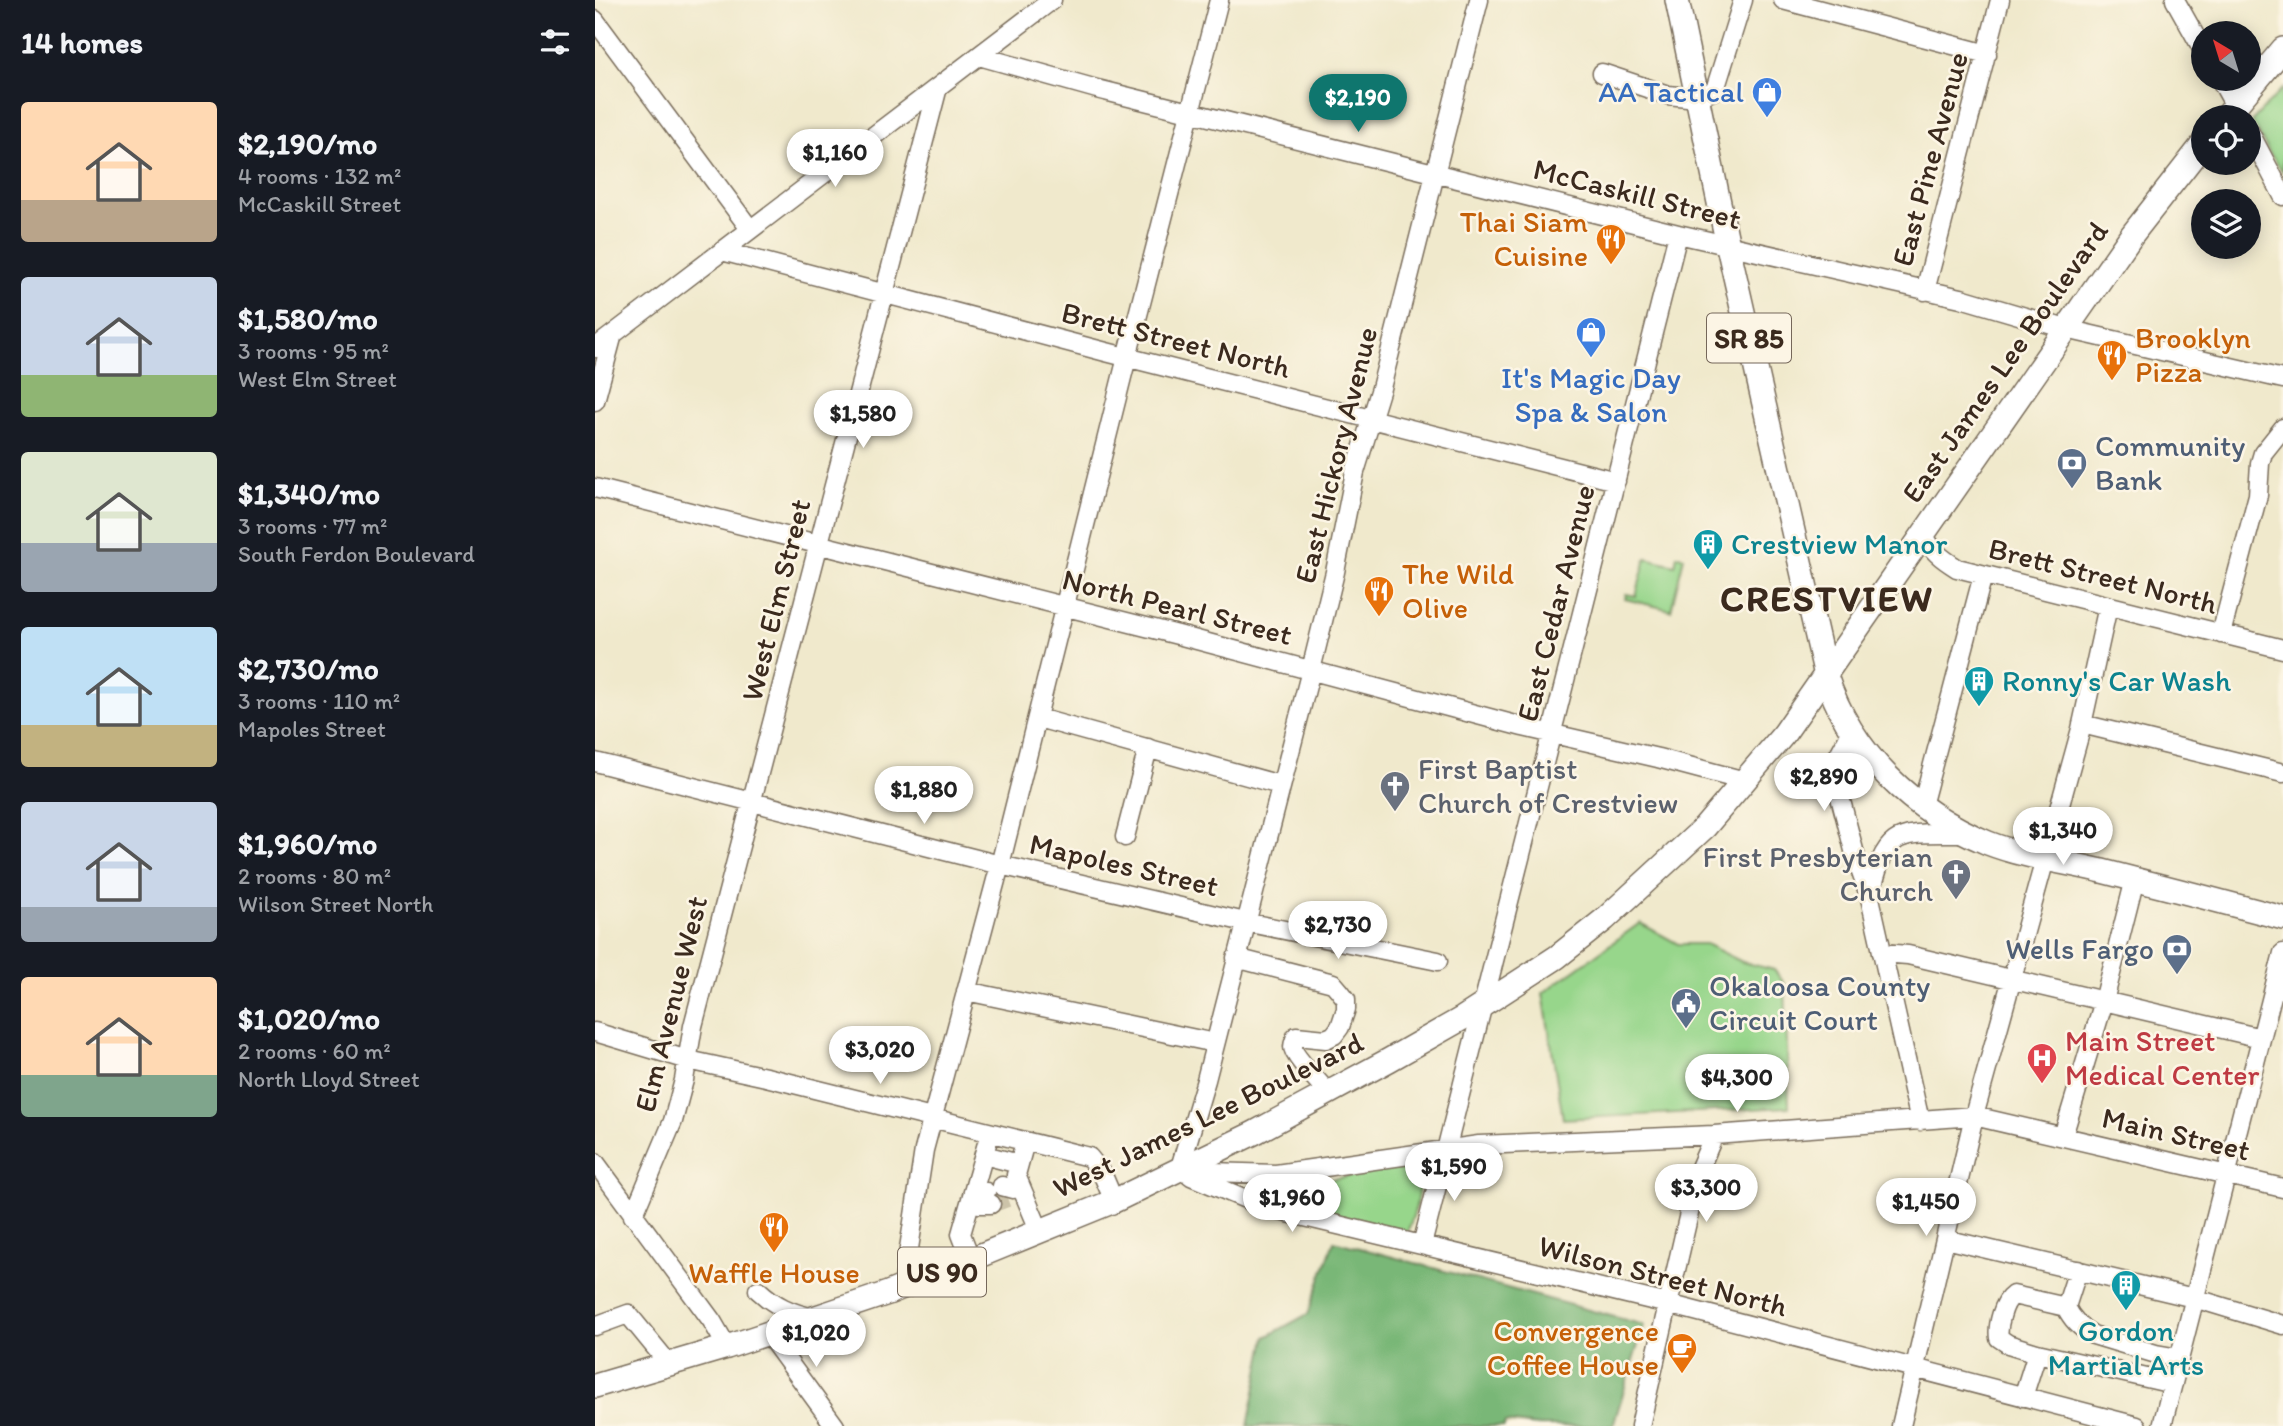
<!DOCTYPE html>
<html lang="en">
<head>
<meta charset="utf-8">
<style>
	body { margin:0; font-family:Itim,sans-serif; background:#20242c; color:#f1f3f6; height:100vh; display:flex; flex-direction:column; font-size:26px; white-space:nowrap }
	* { box-sizing:border-box; margin:0 }
	p { font-size:23px; color:#9ea1a6 }
	.icon { flex:none; width:38px; height:38px; fill:none; stroke:currentColor; stroke-width:2; stroke-linecap:round; stroke-linejoin:round }
	.map { position:relative; flex:1; overflow:hidden }
	.sheet { display:flex; flex-direction:column; background:#171b24; width:595px }
	.sheet>* { flex:none }
	.needle { width:46px; rotate:322deg }
	.controls { position:absolute; left:1596px; top:21px; display:grid; gap:14px }
	.controls a { display:grid; place-items:center; width:70px; height:70px; border-radius:50%; background:#171b24; box-shadow:0 4px 18px #0003; font-size:35px }
	.price { position:absolute; translate:-50% -60px; padding:0 16px; border-radius:24px; background:#fff; color:#222; font-size:23px; line-height:46px; filter:drop-shadow(0 2px 4px #0008) }
	.price::after { content:''; position:absolute; left:50%; top:42px; width:21px; height:16px; margin-left:-10px; background:inherit; clip-path:polygon(0 0,100% 0,50% 100%) }
	.price.current { background:#0f766e; color:#fff }
	ul { padding:0; list-style:none }
	li { display:flex; align-items:center; gap:21px; height:175px; padding:0 21px }
	li span { display:grid; place-items:center; flex:none; width:196px; height:140px; border-radius:7px; color:#555 }
	li>.icon { margin-inline-start:auto }
	span .icon { width:84px; height:84px; fill:#fffc; stroke-width:1 }
	li b { font-size:30px }
	h2 { display:flex; justify-content:space-between; align-items:center; height:84px; padding:0 21px; font-size:30px }
	main { display:flex; flex:1; min-height:0 }
	.map>svg:first-child { display:block }
	.green { fill:#97d68b; stroke:#698054; stroke-width:2 }
	.forest { fill:#79b777; stroke:#5a704a; stroke-width:2 }
	.lines { fill:none; stroke-linecap:round; stroke-linejoin:round }
	.minor-tunnel { stroke:#ccc3a9; stroke-width:18; stroke-dasharray:18 9; stroke-linecap:butt }
	.minor-casing { stroke:#7a6d5b; stroke-width:21 }
	.major-casing { stroke:#7a6d5b; stroke-width:26 }
	.minor { stroke:#fff; stroke-width:18 }
	.major { stroke:#fff; stroke-width:23 }
	.labels { text-anchor:middle; stroke-width:5; stroke-linejoin:round; paint-order:stroke }
	.shield { fill:#fcf5e5; stroke:#75675a; stroke-width:2 }
	.shield-label { font-size:28px; font-weight:bold; fill:#3b2a1e }
	.shop-label { font-size:30px; fill:#366cbe; stroke:#fcf5e5; text-anchor:end }
	.street-label { font-size:30px; fill:#3b2a1e; stroke:#fcf5e5 }
	.food-label { font-size:30px; fill:#c56008; stroke:#fcf5e5; text-anchor:end }
	.service-label { font-size:30px; fill:#4e5e75; stroke:#fcf5e5; text-anchor:start }
	.culture-label { font-size:30px; fill:#0d838f; stroke:#fcf5e5; text-anchor:start }
	.worship-label { font-size:30px; fill:#5b616d; stroke:#fcf5e5; text-anchor:start }
	.health-label { font-size:30px; fill:#be3a42; stroke:#fcf5e5; text-anchor:start }
	.district-label { font-size:37px; font-weight:bold; letter-spacing:2px; fill:#3b2a1e; stroke:#fcf5e5 }
</style>
</head>
<body>
<main>
<section class="sheet">
<h2>14 homes<svg class="icon" aria-label="filters" viewBox="0 0 24 24"><path d="M4 7h16M4 17h16"/><circle cx="9" cy="7" r="2"/><circle cx="15" cy="17" r="2"/></svg></h2>
<ul>
<li><span style="background:linear-gradient(#ffd9b3 70%,#b9a48a 0)"><svg class="icon" aria-label="home" viewBox="0 0 24 24"><path d="M3 11l9-7 9 7M6 9v11h12V9"/></svg></span><div><b>$2,190/mo</b><p>4 rooms · 132 m²</p><p>McCaskill Street</p></div></li>
<li><span style="background:linear-gradient(#c9d6e8 70%,#8fb573 0)"><svg class="icon" aria-label="home" viewBox="0 0 24 24"><path d="M3 11l9-7 9 7M6 9v11h12V9"/></svg></span><div><b>$1,580/mo</b><p>3 rooms · 95 m²</p><p>West Elm Street</p></div></li>
<li><span style="background:linear-gradient(#dfe7d0 65%,#9aa5b1 0)"><svg class="icon" aria-label="home" viewBox="0 0 24 24"><path d="M3 11l9-7 9 7M6 9v11h12V9"/></svg></span><div><b>$1,340/mo</b><p>3 rooms · 77 m²</p><p>South Ferdon Boulevard</p></div></li>
<li><span style="background:linear-gradient(#bfe0f5 70%,#c2b280 0)"><svg class="icon" aria-label="home" viewBox="0 0 24 24"><path d="M3 11l9-7 9 7M6 9v11h12V9"/></svg></span><div><b>$2,730/mo</b><p>3 rooms · 110 m²</p><p>Mapoles Street</p></div></li>
<li><span style="background:linear-gradient(#c9d6e8 75%,#9aa5b1 0)"><svg class="icon" aria-label="home" viewBox="0 0 24 24"><path d="M3 11l9-7 9 7M6 9v11h12V9"/></svg></span><div><b>$1,960/mo</b><p>2 rooms · 80 m²</p><p>Wilson Street North</p></div></li>
<li><span style="background:linear-gradient(#ffd9b3 70%,#7fa58c 0)"><svg class="icon" aria-label="home" viewBox="0 0 24 24"><path d="M3 11l9-7 9 7M6 9v11h12V9"/></svg></span><div><b>$1,020/mo</b><p>2 rooms · 60 m²</p><p>North Lloyd Street</p></div></li>
</ul>
</section>
<div class="map">
<svg width="1688" height="1426" viewBox="0 0 1688 1426">
	<rect width="100%" height="100%" fill="#fcf5e5"/>
	<filter id="ink" filterUnits="userSpaceOnUse"><feTurbulence type="fractalNoise" baseFrequency=".0143" numOctaves="2"/><feDisplacementMap in="SourceGraphic" scale="14" xChannelSelector="R" yChannelSelector="G"/><feConvolveMatrix kernelMatrix="1 2 1 2 8 2 1 2 1" color-interpolation-filters="sRGB"/></filter>
	<filter id="wash" filterUnits="userSpaceOnUse"><feTurbulence type="fractalNoise" baseFrequency=".00686" numOctaves="4" result="noise"/><feDisplacementMap in="SourceGraphic" scale="28" xChannelSelector="R" yChannelSelector="G"/><feGaussianBlur stdDeviation="1.57" result="paint"/><feColorMatrix in="noise" values="0 0 0 0 0 0 0 0 0 0 0 0 0 0 0 0 0 1.4 0 .05"/><feComposite in="paint" operator="in"/></filter>
	<g filter="url(#wash)">
		<rect width="100%" height="100%" fill="#f0e9cc"/>
		<path class="green" d="M1688,88v84l-15,-21 -16,-30z
			M1082,555l7,2 -13,53 -46,-11 1,-5 10,2 10,-38 29,7z
			M1045,923l38,21h28l36,18 32,8 11,14 4,123 -226,12 -20,-126z
			M815,1164l9,7c1,25 -4,44 -14,66l-134,-32 -28,-17 84,-8z"/>
		<path class="forest" d="M739,1241l310,84 -31,101h-74l-34,-4 -1,4h-256l18,-89 42,-23z"/>
	</g>
	<g filter="url(#ink)">
		<g class="lines">
			<path class="minor-tunnel" d="M396,1204l16,-6"/>
			<g class="minor-casing">
				<path id="minor" d="M1188,0l204,54
					M1580,0l28,50
					M0,20l155,209
					M384,56l118,33 581,145 283,64 105,31 217,50
					M1007,73l66,22 29,3 18,-8 28,-90
					M1625,79l21,38
					M1654,131l34,65
					M127,251l384,101 510,129
					M1330,291l75,-291
					M0,348l457,-348
					M0,401l18,-67
					M0,488l583,147 345,92 135,31 87,23
					M1328,534c9,17 18,24 34,34l326,81
					M1626,634l37,-139 2,-32 3,-10 20,-25
					M443,718l242,67
					M1487,724l201,49
					M1256,732l-14,26 3,39 16,61 14,40 50,223
					M0,762l405,103 245,57 193,39
					M1327,806l61,-231
					M530,837l23,-89
					M1275,898c16,-72 28,-64 95,-65
					M1287,953l26,2 353,83
					M641,958l97,25 6,7 7,9v10l-6,18 -6,8 -8,4 -30,-3c-1,4 -3,7 -3,11 0,9 28,37 35,46
					M371,991l249,52
					M0,1032l93,28 78,17 323,80 13,16 12,28
					M1468,1136l41,-135 31,-122
					M430,1142l-9,33 24,57
					M389,1155l35,9
					M0,1162l117,159 15,26
					M584,1171l27,-91 105,-410 24,-98 20,-100 26,-84 98,-388
					M584,1171l97,3 203,-29 235,-10 260,-19 309,72
					M596,1176l76,32 401,96 469,122
					M407,1186l11,3 6,-4
					M391,1192l-7,12h12
					M38,1216l40,-95 11,-41 9,-54 245,-939
					M1350,1239l249,59 89,27
					M827,1245l256,-1011
					M376,1260l-10,-26 29,-101
					M1483,1270l-12,37c6,13 14,21 27,28l63,19 23,4
					M308,1288l21,-138 76,-285 122,-488 97,-377
					M163,1290c17,16 33,23 56,28
					M0,1326l33,-12 41,50
					M173,1334l67,92
					M1442,1353l136,31
					M1428,1397l14,-44 -29,-9 -9,-6c-2,-12 4,-36 14,-43l53,12
					M1045,1426l59,-256 15,-35
					M1306,1426l73,-310 107,-387 27,-123
					M1567,1426l121,-473"/>
			</g>
			<g class="major-casing">
				<path id="major" d="M1082,0l51,246 98,430c25,77 87,136 162,167 36,14 77,19 114,28 60,15 121,31 181,47
					M1631,117l57,-68
					M0,1386l132,-39 161,-54 226,-92 140,-68 135,-73 74,-42 94,-61 48,-38 100,-92 79,-93 347,-498 72,-92"/>
			</g>
			<use href="#minor" class="minor"/>
			<use href="#major" class="major"/>
		</g>
	</g>
	<defs>
		<g id="shop-pin" transform="scale(1.575)"><path d="M0 17L-7.5 6A9.5 9.5 0 1 1 7.5 6Z" fill="#3f7fe0" stroke="#fcf5e5"/><path d="M-5-2.5h2.3a2.7 3.5 0 0 1 5.4 0H5L5.5 6h-11ZM-1.5-2.5h3a1.5 2.3 0 0 0-3 0Z" fill="#fff"/></g>
		<g id="restaurant-pin" transform="scale(1.575)"><path d="M0 17L-7.5 6A9.5 9.5 0 1 1 7.5 6Z" fill="#e8710a" stroke="#fcf5e5"/><path d="M-5-6h1v4h1v-4h1v4h1v-4h1v5L-1.5 .5V6h-2V.5L-5-1ZM5-6V6H3V1.5H1.5Q1.5-4 5-6Z" fill="#fff"/></g>
		<g id="bank-pin" transform="scale(1.575)"><path d="M0 17L-7.5 6A9.5 9.5 0 1 1 7.5 6Z" fill="#5c6f8a" stroke="#fcf5e5"/><path d="M-6-4H6V4H-6ZM0-2.3a2.3 2.3 0 1 0 0 4.6a2.3 2.3 0 1 0 0-4.6Z" fill="#fff"/></g>
		<g id="building-pin" transform="scale(1.575)"><path d="M0 17L-7.5 6A9.5 9.5 0 1 1 7.5 6Z" fill="#0f9aa8" stroke="#fcf5e5"/><path d="M-4-6H4V6H1V3H-1V6H-4ZM-2.5-4.3h1.7v1.8h-1.7ZM.8-4.3h1.7v1.8H.8ZM-2.5-1h1.7V.8h-1.7ZM.8-1h1.7V.8H.8Z" fill="#fff"/></g>
		<g id="church-pin" transform="scale(1.575)"><path d="M0 17L-7.5 6A9.5 9.5 0 1 1 7.5 6Z" fill="#6b7280" stroke="#fcf5e5"/><path d="M-1.2-6h2.4v3.5h3.3v2.4h-3.3V6h-2.4V-.1h-3.3v-2.4h3.3Z" fill="#fff"/></g>
		<g id="civic-pin" transform="scale(1.575)"><path d="M0 17L-7.5 6A9.5 9.5 0 1 1 7.5 6Z" fill="#5c6f8a" stroke="#fcf5e5"/><path d="M-.6-6.5H3V-4.5H.6V-3L4-1V1h2V6H-6V1h2V-1L-.6-3ZM-1.2 2.5V6h2.4V2.5Z" fill="#fff"/></g>
		<g id="hospital-pin" transform="scale(1.575)"><path d="M0 17L-7.5 6A9.5 9.5 0 1 1 7.5 6Z" fill="#e0444e" stroke="#fcf5e5"/><path d="M-5-5h3v3.5h4V-5h3V5h-3V1.5h-4V5h-3Z" fill="#fff"/></g>
		<g id="cafe-pin" transform="scale(1.575)"><path d="M0 17L-7.5 6A9.5 9.5 0 1 1 7.5 6Z" fill="#e8710a" stroke="#fcf5e5"/><path d="M-5.5-4.5H6V0H3Q3 3.5 0 3.5H-2.5Q-5.5 3.5-5.5 0ZM3-3.2v2h1.7v-2ZM-6 4.5H4V6H-6Z" fill="#fff"/></g>
	</defs>
	<g fill-rule="evenodd">
		<use href="#shop-pin" x="1172" y="92"/>
		<use href="#restaurant-pin" x="1016" y="239"/>
		<use href="#shop-pin" x="996" y="332"/>
		<use href="#restaurant-pin" x="1517" y="355"/>
		<use href="#bank-pin" x="1477" y="463"/>
		<use href="#building-pin" x="1113" y="544"/>
		<use href="#restaurant-pin" x="784" y="591"/>
		<use href="#building-pin" x="1384" y="681"/>
		<use href="#church-pin" x="800" y="786"/>
		<use href="#church-pin" x="1361" y="874"/>
		<use href="#bank-pin" x="1582" y="949"/>
		<use href="#civic-pin" x="1091" y="1003"/>
		<use href="#hospital-pin" x="1447" y="1058"/>
		<use href="#restaurant-pin" x="179" y="1227"/>
		<use href="#building-pin" x="1531" y="1285"/>
		<use href="#cafe-pin" x="1087" y="1348"/>
	</g>
	<g class="labels">
		<g class="shield">
			<rect x="1112" y="313.5" width="84" height="49" rx="5"/>
			<rect x="303" y="1247.5" width="88" height="49" rx="5"/>
		</g>
		<g class="shield-label">
			<text x="1154" y="348">SR 85</text>
			<text x="347" y="1282">US 90</text>
		</g>
		<g class="shop-label">
			<text x="1149" y="102">AA Tactical</text>
			<text x="996" y="388" text-anchor="middle">It's Magic Day<tspan x="996" dy="34">Spa &amp; Salon</tspan></text>
		</g>
		<g class="street-label">
			<text transform="translate(1335 159) rotate(-75)" y="10">East Pine Avenue</text>
			<text transform="translate(1042 194) rotate(14)" y="10">McCaskill Street</text>
			<text transform="translate(581 340) rotate(14)" y="10">Brett Street North</text>
			<text transform="translate(1410 362) rotate(-55)" y="10">East James Lee Boulevard</text>
			<text transform="translate(741 455) rotate(-76)" y="10">East Hickory Avenue</text>
			<text transform="translate(1508 576) rotate(14)" y="10">Brett Street North</text>
			<text transform="translate(181 600) rotate(-76)" y="10">West Elm Street</text>
			<text transform="translate(961 603) rotate(-76)" y="10">East Cedar Avenue</text>
			<text transform="translate(582 607) rotate(14)" y="10">North Pearl Street</text>
			<text transform="translate(529 865) rotate(13)" y="10">Mapoles Street</text>
			<text transform="translate(76 1004) rotate(-76)" y="10">Elm Avenue West</text>
			<text transform="translate(613 1115) rotate(-26)" y="10">West James Lee Boulevard</text>
			<text transform="translate(1581 1134) rotate(13)" y="10">Main Street</text>
			<text transform="translate(1068 1276) rotate(14)" y="10">Wilson Street North</text>
		</g>
		<g class="food-label">
			<text x="993" y="232">Thai Siam<tspan x="993" dy="34">Cuisine</tspan></text>
			<text x="1540" y="348" text-anchor="start">Brooklyn<tspan x="1540" dy="34">Pizza</tspan></text>
			<text x="807" y="584" text-anchor="start">The Wild<tspan x="807" dy="34">Olive</tspan></text>
			<text x="179" y="1283" text-anchor="middle">Waffle House</text>
			<text x="1064" y="1341">Convergence<tspan x="1064" dy="34">Coffee House</tspan></text>
		</g>
		<g class="service-label">
			<text x="1500" y="456">Community<tspan x="1500" dy="34">Bank</tspan></text>
			<text x="1559" y="959" text-anchor="end">Wells Fargo</text>
			<text x="1114" y="996">Okaloosa County<tspan x="1114" dy="34">Circuit Court</tspan></text>
		</g>
		<g class="culture-label">
			<text x="1136" y="554">Crestview Manor</text>
			<text x="1407" y="691">Ronny's Car Wash</text>
			<text x="1531" y="1341" text-anchor="middle">Gordon<tspan x="1531" dy="34">Martial Arts</tspan></text>
		</g>
		<g class="worship-label">
			<text x="823" y="779">First Baptist<tspan x="823" dy="34">Church of Crestview</tspan></text>
			<text x="1338" y="867" text-anchor="end">First Presbyterian<tspan x="1338" dy="34">Church</tspan></text>
		</g>
		<g class="health-label">
			<text x="1470" y="1051">Main Street<tspan x="1470" dy="34">Medical Center</tspan></text>
		</g>
		<g class="district-label">
			<text x="1232" y="611">CRESTVIEW</text>
		</g>
	</g>
</svg>
<div class="controls">
<a><svg class="needle" viewBox="-14 -14 28 28"><path d="M0-13l5 13h-10z" fill="#e53935"/><path d="M0 13l5-13h-10z" fill="#9ea1a6"/></svg></a>
<a><svg class="icon" aria-label="locate" viewBox="0 0 24 24"><circle cx="12" cy="12" r="6"/><path d="M12 2v4M12 18v4M2 12h4M18 12h4"/></svg></a>
<a><svg class="icon" aria-label="layers" viewBox="0 0 24 24"><path d="M12 4l9 5-9 5-9-5zM3 14l9 5 9-5"/></svg></a>
</div>
<b class="price current" style="left:763px;top:134px">$2,190</b>
<b class="price" style="left:240px;top:189px">$1,160</b>
<b class="price" style="left:268px;top:450px">$1,580</b>
<b class="price" style="left:1229px;top:813px">$2,890</b>
<b class="price" style="left:329px;top:826px">$1,880</b>
<b class="price" style="left:1468px;top:867px">$1,340</b>
<b class="price" style="left:743px;top:961px">$2,730</b>
<b class="price" style="left:285px;top:1086px">$3,020</b>
<b class="price" style="left:1142px;top:1114px">$4,300</b>
<b class="price" style="left:859px;top:1203px">$1,590</b>
<b class="price" style="left:1111px;top:1224px">$3,300</b>
<b class="price" style="left:697px;top:1234px">$1,960</b>
<b class="price" style="left:1331px;top:1238px">$1,450</b>
<b class="price" style="left:221px;top:1369px">$1,020</b>
</div>
</main>
</body>
</html>
